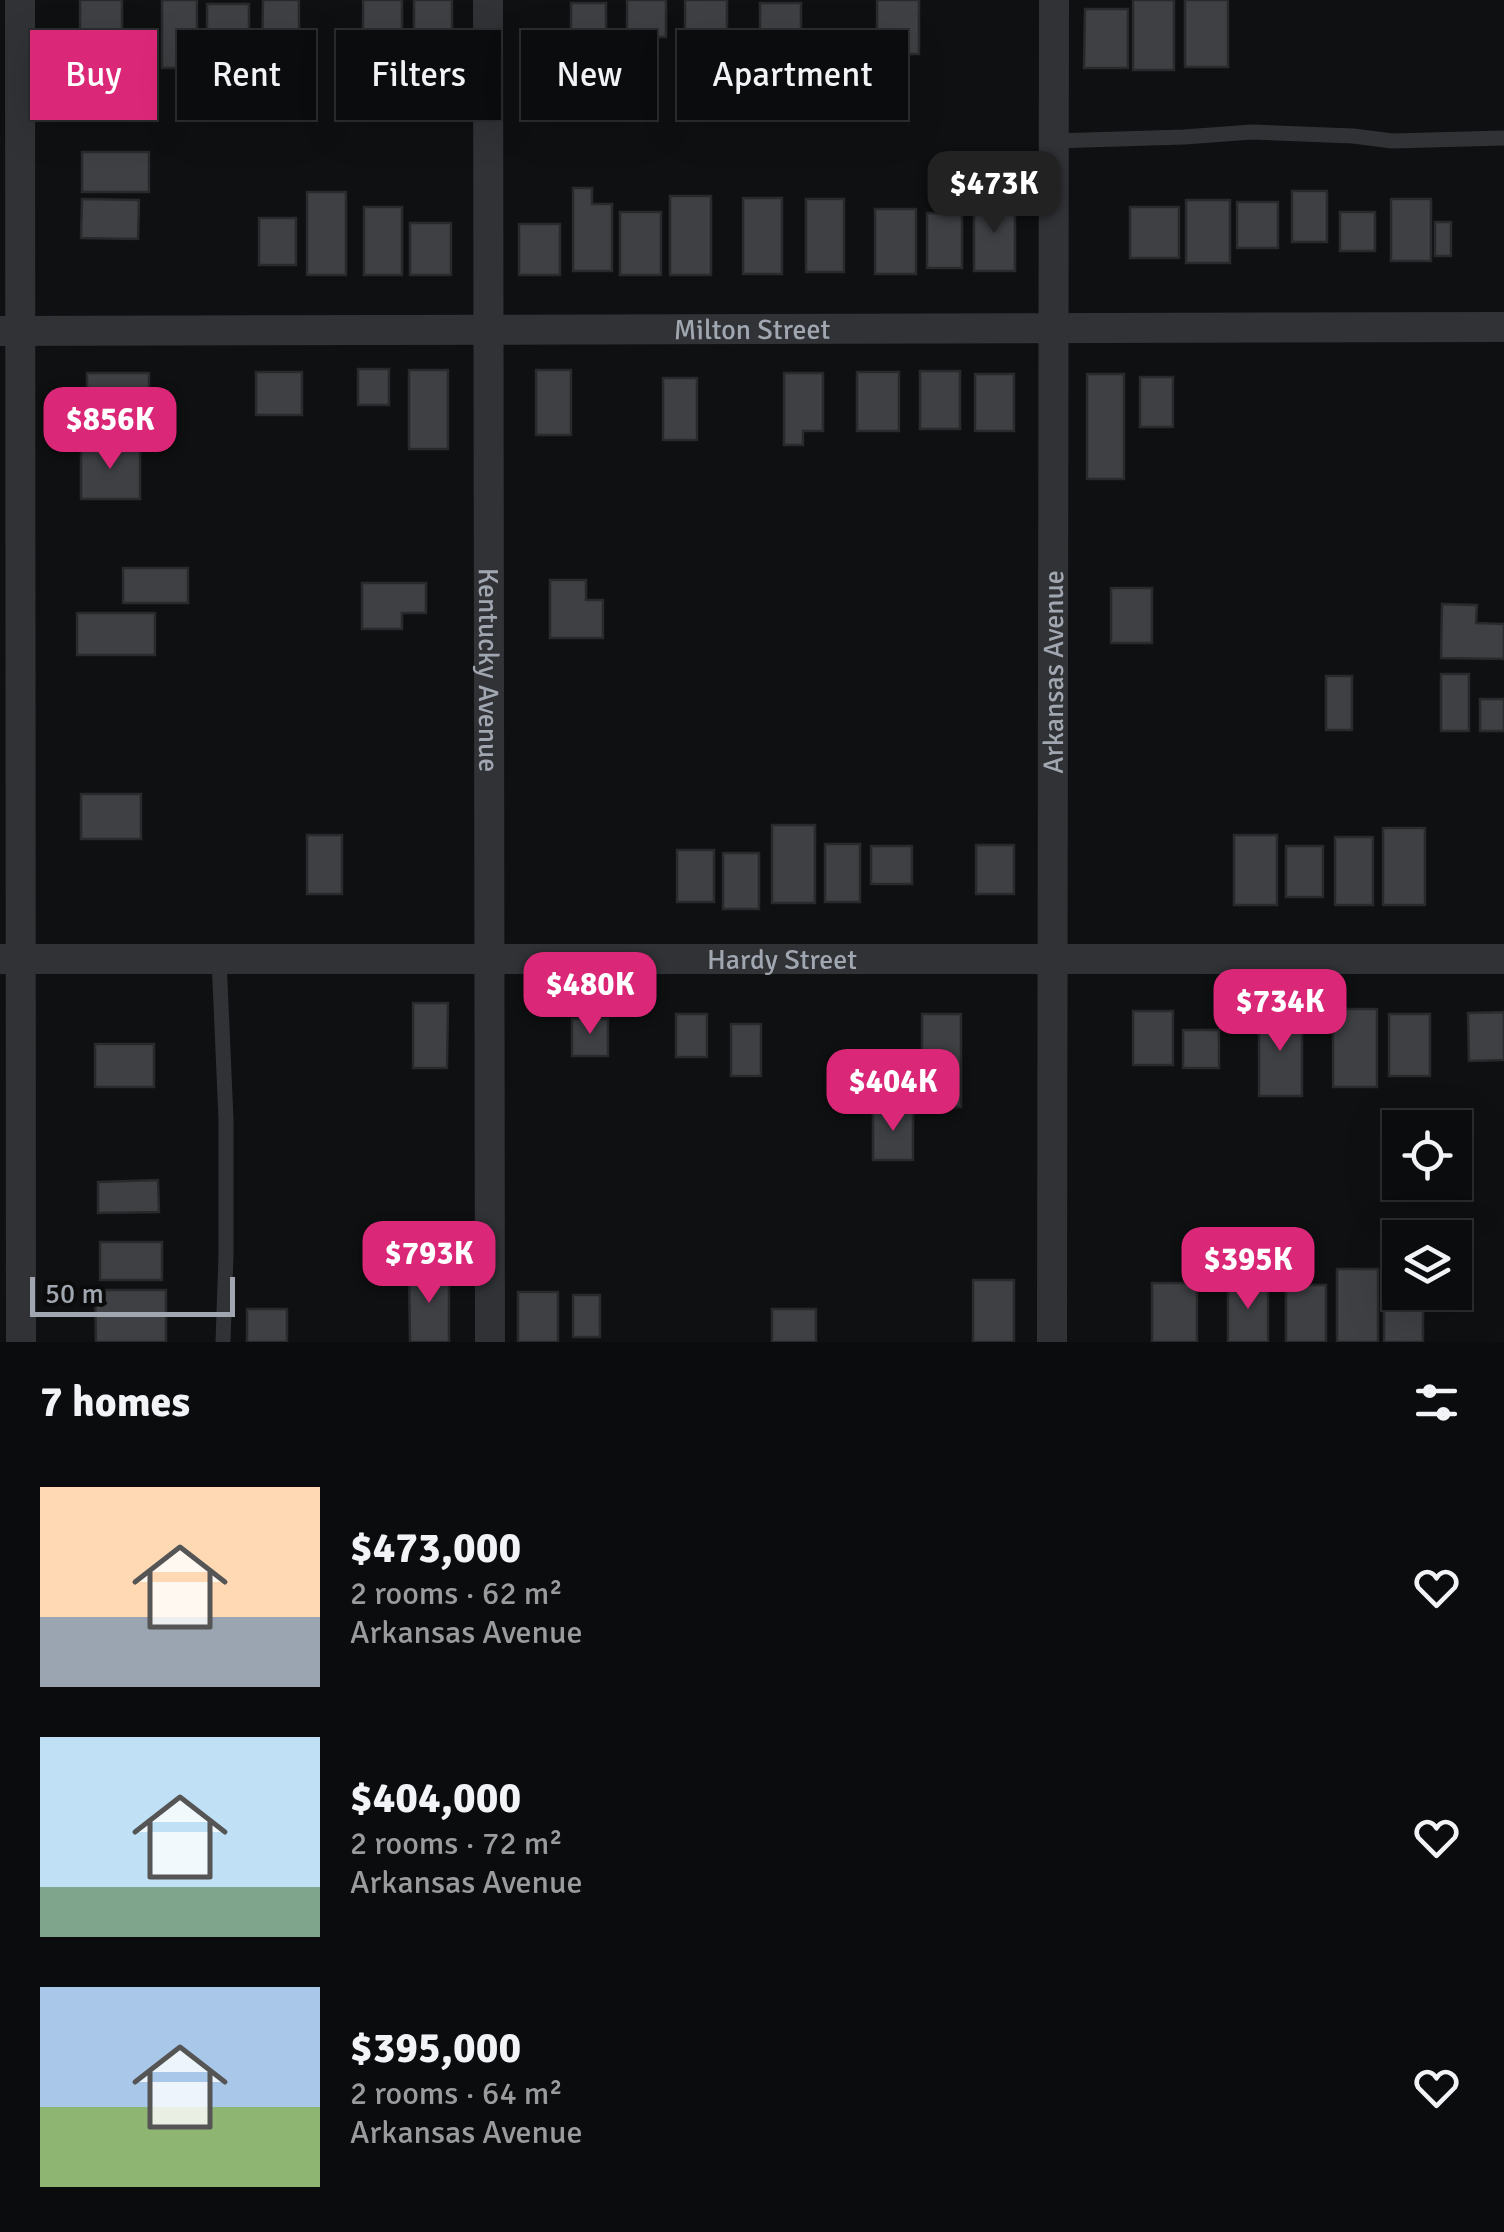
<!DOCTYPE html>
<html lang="en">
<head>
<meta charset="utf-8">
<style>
	body { margin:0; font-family:Signika,sans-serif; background:#141516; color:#f1f3f6; height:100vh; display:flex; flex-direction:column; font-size:38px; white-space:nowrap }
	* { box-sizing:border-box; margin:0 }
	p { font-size:32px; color:#9a9b9d }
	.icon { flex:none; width:55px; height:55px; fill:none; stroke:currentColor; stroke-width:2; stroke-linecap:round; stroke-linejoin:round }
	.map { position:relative; height:1342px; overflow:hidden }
	.details { display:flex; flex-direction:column; background:#0b0c0d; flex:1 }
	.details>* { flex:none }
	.banner { position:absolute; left:30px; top:30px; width:1000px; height:90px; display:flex; gap:20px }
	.buttons { position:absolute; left:1382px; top:1110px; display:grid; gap:20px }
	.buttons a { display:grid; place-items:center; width:90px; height:90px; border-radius:0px; background:#0b0c0d; box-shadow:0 10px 40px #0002,0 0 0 2px #2b2c2e; font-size:50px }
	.scale { position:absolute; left:30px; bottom:25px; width:205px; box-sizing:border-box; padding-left:10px; border:5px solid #a1a7b1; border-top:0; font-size:28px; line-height:35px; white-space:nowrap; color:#a1a7b1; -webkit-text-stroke:8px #0b0b0c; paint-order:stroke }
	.price { position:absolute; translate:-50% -85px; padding:0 22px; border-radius:20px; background:#db2777; color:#fff; font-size:32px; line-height:65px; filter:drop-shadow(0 2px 5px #0008) }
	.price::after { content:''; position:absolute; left:50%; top:60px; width:30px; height:22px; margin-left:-15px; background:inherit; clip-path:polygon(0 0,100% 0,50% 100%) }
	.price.active { background:#222; color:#fff }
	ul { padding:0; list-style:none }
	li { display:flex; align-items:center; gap:30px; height:250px; padding:0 40px }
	li span { display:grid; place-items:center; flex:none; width:280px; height:200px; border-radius:0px; color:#555 }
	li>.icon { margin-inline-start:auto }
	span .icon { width:120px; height:120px; fill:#fffc; stroke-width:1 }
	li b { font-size:42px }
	h2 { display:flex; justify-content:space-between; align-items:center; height:120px; padding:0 40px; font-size:42px }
	.chip { padding:0 35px; border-radius:0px; background:#0b0c0d; box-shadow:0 10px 40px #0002,0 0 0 2px #2b2c2e; font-size:35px; line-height:90px }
	.chip.active { background:#db2777; color:#fff }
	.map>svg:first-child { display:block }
	.building { fill:#3e4044; stroke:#2a2a2d; stroke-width:2.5 }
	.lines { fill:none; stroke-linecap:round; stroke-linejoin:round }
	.lane { stroke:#313236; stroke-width:15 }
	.street { stroke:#313236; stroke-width:30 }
	.labels { text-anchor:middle; stroke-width:10; stroke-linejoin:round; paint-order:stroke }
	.street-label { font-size:28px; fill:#a1a7b1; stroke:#0b0b0c }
</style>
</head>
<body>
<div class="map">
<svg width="1504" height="1342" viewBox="0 0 1504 1342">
	<rect width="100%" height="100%" fill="#0f1011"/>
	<path class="building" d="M80,0h42v64h-42z
		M162,0h35v68h-35z
		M263,0h36v57l-37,-1z
		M363,0h39v62h-39z
		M414,0h38v46h-38z
		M627,0h39v37h-39z
		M685,0h42v42h-42z
		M877,0h42v54h-42z
		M1133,0h41v70h-41z
		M1185,0h43v67h-43z
		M571,3h35v70h-35z
		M760,3h41v63h-41z
		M207,4h42v56h-42z
		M1085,9h43v59h-44z
		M82,152h67v40h-67z
		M573,188h19v16h20v67h-39z
		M1292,191h35v51h-35z
		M307,192h39v83h-39z
		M670,196h41v79h-41z
		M743,198h39v76h-39z
		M82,199l57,1 -1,39 -57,-1z
		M806,199h38v73h-38z
		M1391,199h40v62h-40z
		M1186,200h44v63h-44z
		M974,202h41v69h-41z
		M1237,202h41v46h-41z
		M364,207h38v68h-38z
		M1130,207h49v51h-49z
		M875,209h41v65h-41z
		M620,212h41v63h-41z
		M1340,212h35v39h-35z
		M927,213h35v55h-35z
		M259,218h37v47h-37z
		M1435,222h16v34h-16z
		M410,223h41v52h-41z
		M519,224h41v51h-41z
		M358,369h31v36h-31z
		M409,370h39v79h-39z
		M536,370h35v65h-35z
		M920,371h40v58h-40z
		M256,372h46v43h-46z
		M857,372h42v59h-42z
		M87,373h62v36h-28v18h-34z
		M784,373h39v58h-20v14h-19z
		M975,374h39v57h-39z
		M1087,374h37v105h-37z
		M1140,377h33v50h-33z
		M663,378h34v62h-34z
		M81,445h59v54h-59z
		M123,568h65v35h-65z
		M550,580h36v20h17v38h-53z
		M362,583h64v30h-24v16h-40z
		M1111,588h41v55h-41z
		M1442,604l35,1 -1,18 28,1v35l-63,-1z
		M77,613h78v42h-78z
		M1441,674h28v57h-28z
		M1326,676h26v54h-26z
		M1480,699h24v32h-24z
		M81,794h60v45h-60z
		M772,825h43v78h-43z
		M1383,828h42v77h-42z
		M307,835h35v59h-35z
		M1234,835h43v70h-43z
		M1335,837h38v68h-38z
		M825,844h35v58h-35z
		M976,845h38v49h-38z
		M871,846h41v38h-41z
		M1286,846h37v51h-37z
		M677,850h37v52h-37z
		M723,853h36v56h-36z
		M413,1003h35l-1,65h-34z
		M1333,1009h44v78h-44z
		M1133,1011h40v54h-40z
		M1259,1012h43v84h-43z
		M1504,1012v48l-35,1 -1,-48z
		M676,1014h31v43h-31z
		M922,1014h39v93h-39z
		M1389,1014h41v62h-41z
		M572,1019h36v37h-36z
		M731,1024h30v52h-30z
		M1183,1030h36v38h-36z
		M95,1044h59v43h-59z
		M873,1108h40v52h-40z
		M158,1180l1,32 -61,1v-31z
		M100,1242h62v38h-62z
		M1337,1269h41v73h-41z
		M409,1271h40v71h-39z
		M1384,1274h16v18h23v50h-39z
		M973,1280h41v62h-41z
		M1152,1283h45v59h-45z
		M1228,1283h40v59h-40z
		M1286,1285h40v57h-40z
		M95,1290h71v52h-70z
		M518,1292h40v50h-40z
		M573,1295h27v42h-27z
		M247,1309h40v33h-40z
		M772,1309h44v33h-44z"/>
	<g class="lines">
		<path class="lane" d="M1054,141l130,-4 68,-5 101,4 39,5 112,-3
			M219,959l7,160v136l-3,87"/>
		<g class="street">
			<path d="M20,0l1,1342"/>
			<path id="s1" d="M488,0l2,1342"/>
			<path id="s2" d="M0,331l1504,-4"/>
			<path id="s3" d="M0,959h1504"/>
			<path id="s4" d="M1052,1342l2,-1342"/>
		</g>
	</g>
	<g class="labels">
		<g class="street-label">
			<text dy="10" stroke="none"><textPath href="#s2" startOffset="752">Milton Street</textPath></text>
			<text dy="10" stroke="none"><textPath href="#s1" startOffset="670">Kentucky Avenue</textPath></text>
			<text dy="10" stroke="none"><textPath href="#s4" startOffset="670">Arkansas Avenue</textPath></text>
			<text dy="10" stroke="none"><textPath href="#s3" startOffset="782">Hardy Street</textPath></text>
		</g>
	</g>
</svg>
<div class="buttons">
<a><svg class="icon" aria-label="locate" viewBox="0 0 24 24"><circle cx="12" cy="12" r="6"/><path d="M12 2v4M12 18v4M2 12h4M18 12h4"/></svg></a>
<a><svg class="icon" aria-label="layers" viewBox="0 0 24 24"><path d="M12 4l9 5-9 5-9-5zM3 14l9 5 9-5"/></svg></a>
</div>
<div class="scale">50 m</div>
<b class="price active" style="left:994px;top:236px">$473K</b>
<b class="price" style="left:110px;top:472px">$856K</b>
<b class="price" style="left:590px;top:1037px">$480K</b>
<b class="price" style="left:1280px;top:1054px">$734K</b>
<b class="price" style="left:893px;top:1134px">$404K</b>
<b class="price" style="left:429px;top:1306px">$793K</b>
<b class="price" style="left:1248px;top:1312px">$395K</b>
<div class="banner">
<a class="chip active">Buy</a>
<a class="chip">Rent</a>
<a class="chip">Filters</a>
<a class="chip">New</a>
<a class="chip">Apartment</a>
</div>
</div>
<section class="details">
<h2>7 homes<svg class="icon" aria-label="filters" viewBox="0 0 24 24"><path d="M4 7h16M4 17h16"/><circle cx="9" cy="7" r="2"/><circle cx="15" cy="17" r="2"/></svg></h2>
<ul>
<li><span style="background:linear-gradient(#ffd9b3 65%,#9aa5b1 0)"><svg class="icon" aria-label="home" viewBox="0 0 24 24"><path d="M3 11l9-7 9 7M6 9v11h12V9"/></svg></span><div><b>$473,000</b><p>2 rooms · 62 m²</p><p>Arkansas Avenue</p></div><svg class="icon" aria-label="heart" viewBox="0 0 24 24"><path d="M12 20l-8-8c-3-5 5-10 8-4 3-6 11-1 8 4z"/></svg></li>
<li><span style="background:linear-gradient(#bfe0f5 75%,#7fa58c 0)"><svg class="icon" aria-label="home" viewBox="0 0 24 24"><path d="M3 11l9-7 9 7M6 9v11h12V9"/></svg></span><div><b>$404,000</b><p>2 rooms · 72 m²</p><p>Arkansas Avenue</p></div><svg class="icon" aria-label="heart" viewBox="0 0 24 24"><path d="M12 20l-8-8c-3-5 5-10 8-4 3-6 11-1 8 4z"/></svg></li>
<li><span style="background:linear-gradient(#a9c7e8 60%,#8fb573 0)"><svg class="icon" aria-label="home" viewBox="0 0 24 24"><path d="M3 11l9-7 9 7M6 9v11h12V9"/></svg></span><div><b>$395,000</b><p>2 rooms · 64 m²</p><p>Arkansas Avenue</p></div><svg class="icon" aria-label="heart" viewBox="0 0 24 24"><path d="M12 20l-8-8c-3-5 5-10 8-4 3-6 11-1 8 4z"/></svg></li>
</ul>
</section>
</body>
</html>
